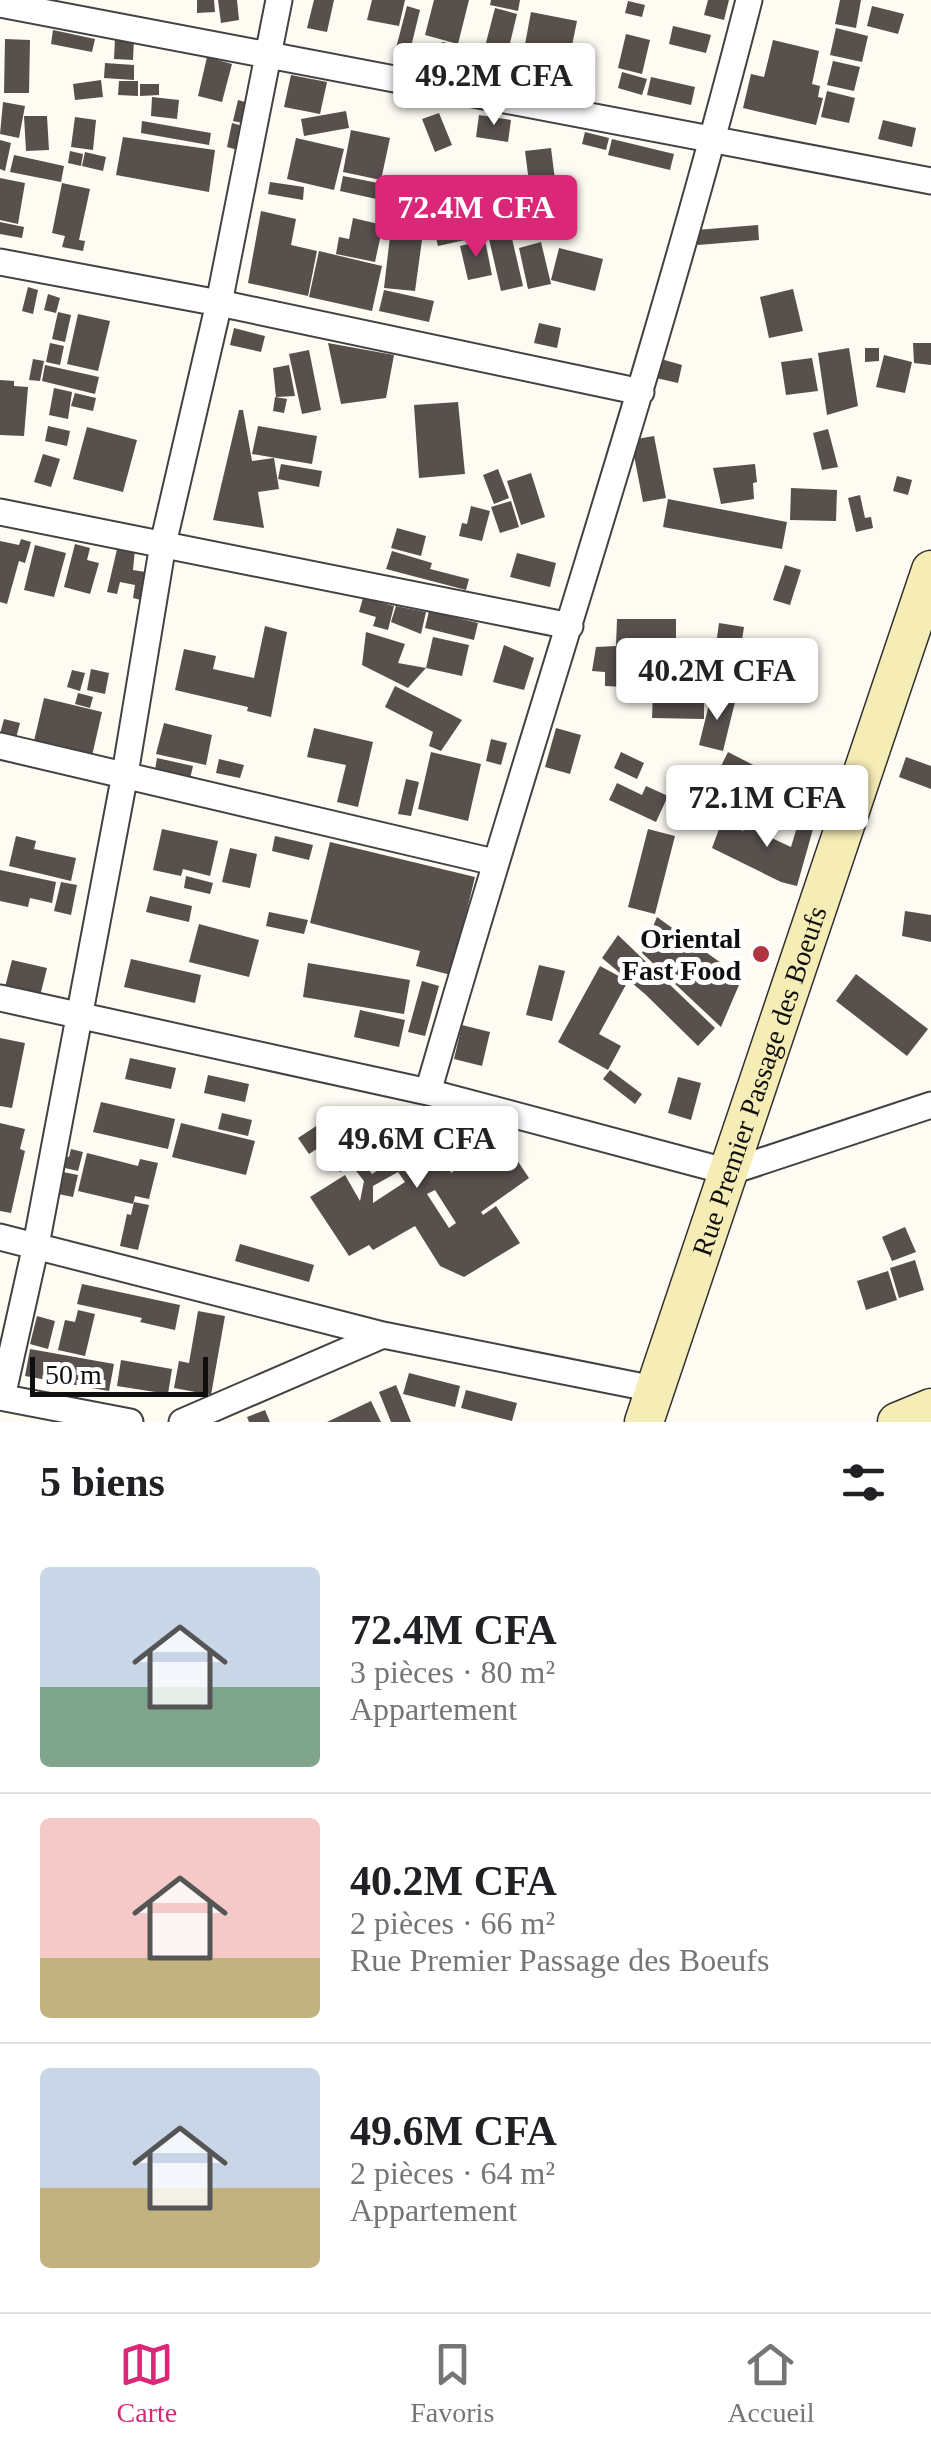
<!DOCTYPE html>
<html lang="fr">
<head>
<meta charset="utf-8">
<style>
	body { margin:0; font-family:"Times New Roman",serif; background:#f2f2f2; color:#202124; height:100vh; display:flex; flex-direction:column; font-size:38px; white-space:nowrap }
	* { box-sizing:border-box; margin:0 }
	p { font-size:32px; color:#757577 }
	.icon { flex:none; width:55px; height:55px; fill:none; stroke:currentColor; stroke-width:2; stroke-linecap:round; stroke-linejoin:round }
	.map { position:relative; height:1422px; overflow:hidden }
	.sheet { display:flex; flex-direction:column; background:#fff; flex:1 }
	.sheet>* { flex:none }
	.scale { position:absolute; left:30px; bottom:25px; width:178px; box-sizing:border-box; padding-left:10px; border:5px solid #0f0f0f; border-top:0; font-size:28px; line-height:35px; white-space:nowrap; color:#0f0f0f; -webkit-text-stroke:8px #fff; paint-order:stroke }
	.price { position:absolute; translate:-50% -85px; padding:0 22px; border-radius:10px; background:#fff; color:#222; font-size:32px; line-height:65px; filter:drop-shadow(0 2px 5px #0008) }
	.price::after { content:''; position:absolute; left:50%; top:60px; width:30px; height:22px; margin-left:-15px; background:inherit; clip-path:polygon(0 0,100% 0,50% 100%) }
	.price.selected { background:#db2777; color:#fff }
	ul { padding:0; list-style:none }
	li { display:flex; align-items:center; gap:30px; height:250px; padding:0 40px }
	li+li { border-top:2px solid #e0e0e0 }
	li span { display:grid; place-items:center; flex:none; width:280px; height:200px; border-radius:10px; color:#555 }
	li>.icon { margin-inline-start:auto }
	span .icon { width:120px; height:120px; fill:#fffc; stroke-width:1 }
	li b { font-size:42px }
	h2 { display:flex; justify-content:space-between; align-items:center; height:120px; padding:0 40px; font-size:42px }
	.menu { display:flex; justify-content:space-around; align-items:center; height:140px; border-top:2px solid #e0e0e0; background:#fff; font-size:28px; color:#757577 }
	.menu a { display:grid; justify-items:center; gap:5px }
	.menu .selected { color:#db2777 }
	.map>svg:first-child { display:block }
	.building { fill:#57504d; fill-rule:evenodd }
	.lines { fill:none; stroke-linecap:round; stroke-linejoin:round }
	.street-casing { stroke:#424242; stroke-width:29 }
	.secondary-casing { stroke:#313131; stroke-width:41 }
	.street { stroke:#fff; stroke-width:25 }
	.secondary { stroke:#f6ecb5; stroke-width:38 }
	.poi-dot { fill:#b13641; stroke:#fff; stroke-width:4 }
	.labels { text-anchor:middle; stroke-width:10; stroke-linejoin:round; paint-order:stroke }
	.poi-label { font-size:28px; font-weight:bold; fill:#0f0f0f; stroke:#fff; text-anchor:end }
	.street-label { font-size:28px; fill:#0f0f0f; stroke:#fff }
</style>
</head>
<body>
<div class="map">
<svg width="931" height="1422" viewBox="0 0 931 1422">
	<rect width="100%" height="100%" fill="#fefbf3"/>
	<path class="building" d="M197,0h17l1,12 -18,1z
		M218,0h19l2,20 -18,3z
		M314,0h20l-7,32 -20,-4z
		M372,0h33l-6,26 -32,-6z
		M434,0h35l-11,44 -33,-9z
		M491,0h29l-2,11 -28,-6z
		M708,0h21l-5,20 -20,-5z
		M840,0h21l-5,28 -21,-4z
		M628,1l17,4 -3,12 -17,-4z
		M407,6l13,4 -10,41 -14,-3z
		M872,6l32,8 -6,20 -31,-8z
		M495,8l22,6 -13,54 -23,-6z
		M531,12l46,9 -12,59 -45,-9z
		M673,26l38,9 -5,18 -37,-9z
		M836,28l32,8 -6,26 -32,-7z
		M53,30l42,9 -3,13 -41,-8z
		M626,34l24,6 -8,34 -24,-6z
		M115,38l19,1 -1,21 -19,-1z
		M5,39l25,1 -1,53h-25z
		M773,40l46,11 -7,33 8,2 -2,11 5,1 -7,27 -73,-17 8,-34 13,3z
		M442,42l16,3 -3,15 -17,-4z
		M207,57l25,7 -10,38 -24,-6z
		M833,61l27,6 -6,24 -27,-6z
		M105,63l29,2v15l-30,-2z
		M622,72l25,7 -5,16 -24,-7z
		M291,75l36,7 -7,32 -36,-7z
		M651,77l44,10 -4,18 -44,-10z
		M101,80l2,17 -28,3 -2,-16z
		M119,81h19v15l-20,-1z
		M140,84h19v11l-19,1z
		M827,91l28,7 -6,25 -28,-6z
		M152,97l27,3 -2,19 -26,-3z
		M238,100l14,4 -5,20 -14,-3z
		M3,102l22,4 -6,32 -19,-4z
		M346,111l3,17 -45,8 -3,-17z
		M439,113l13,32 -17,7 -13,-33z
		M479,115l32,5 -3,22 -32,-5z
		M24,116h23l2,34 -23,1z
		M75,117l21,3 -3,30 -22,-3z
		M883,120l33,8 -4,19 -34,-8z
		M142,121l69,12 -2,12 -68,-12z
		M232,123l14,4 -5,24 -14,-4z
		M351,130l39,8 -9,42 -38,-8z
		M585,132l24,6 -3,12 -24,-6z
		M123,137l92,13 -6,42 -93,-17z
		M296,138l48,11 -10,41 -47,-11z
		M612,139l62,15 -4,16 -62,-15z
		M0,140l11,3 -6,28 -5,-2z
		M551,148l6,48 -26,2 -6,-47z
		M70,151l13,3 -2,12 -13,-3z
		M85,152l21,5 -3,14 -21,-5z
		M14,155l50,11 -3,16 -51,-10z
		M343,176l50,10 -3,16 -50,-11z
		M0,178l25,5 -7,41 -18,-4z
		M509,178l2,12 -17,1 -1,-11z
		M270,182l34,5 -1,13 -35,-6z
		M62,183l28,6 -11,51 6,1 -2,10 -21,-4 3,-11 -13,-3z
		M550,198l7,31 -14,3 -7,-30z
		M533,204l4,26 -14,2 -3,-26z
		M261,211l35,8 -5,26 26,6 -9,45 -60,-13z
		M353,218l30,7 -8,37 -39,-8 3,-17 10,2z
		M0,222l24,5 -2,11 -22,-4z
		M466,223l4,16 -32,7 -4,-16z
		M758,225l1,15 -61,5 -2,-15z
		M511,234l12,52 -22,5 -12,-52z
		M390,236l32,4 -7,51 -31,-3z
		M485,240l7,35 -24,5 -8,-34z
		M541,242l10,42 -23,5 -9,-41z
		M559,248l44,11 -8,32 -44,-11z
		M319,251l63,15 -10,45 -63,-14z
		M28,287l10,3 -5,24 -11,-3z
		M793,289l10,42 -34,7 -9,-41z
		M384,290l50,11 -5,21 -50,-11z
		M48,294l12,4 -4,15 -12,-3z
		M58,312l13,3 -6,27 -13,-3z
		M78,314l32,7 -12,50 -31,-7z
		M539,323l22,5 -4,20 -23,-5z
		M234,328l31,8 -4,16 -31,-7z
		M50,343l14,3 -4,19 -14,-3z
		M328,343l66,12 -8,43 -45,6z
		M913,343h18v22l-17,-2z
		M849,348l9,58 -31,9 -9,-62z
		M865,348h14v13l-14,1z
		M309,350l12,60 -19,4 -13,-60z
		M884,355l28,7 -7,31 -29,-6z
		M812,358l6,33 -32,4 -5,-33z
		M33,359l11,2 -4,20 -11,-1z
		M661,359l21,6 -4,18 -22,-5z
		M45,365l54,12 -4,17 -53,-13z
		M289,365l6,31 -19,1 -3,-29z
		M0,380l14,1v5l14,1 -4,49 -24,-1z
		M54,388l18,4 -4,27 -19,-4z
		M75,393l21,5 -3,13 -22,-5z
		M275,397l12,2 -3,14 -11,-2z
		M458,402l7,72 -46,4 -5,-73z
		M239,410h4l9,51 22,-3 5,31 -21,3 6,36 -51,-8z
		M48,426l22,5 -3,15 -22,-5z
		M258,426l59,10 -5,28 -60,-10z
		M87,427l50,13 -14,52 -50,-13z
		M828,429l10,38 -16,3 -9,-37z
		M654,436l12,62 -23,4 -12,-62z
		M43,454l17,5 -9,28 -17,-5z
		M281,464l41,7 -3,16 -41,-8z
		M755,464l2,18 -4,1 1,16 -33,5 -8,-36z
		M498,469l11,29 -15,6 -11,-29z
		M531,473l14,44 -24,8 -14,-44z
		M897,476l15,4 -4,15 -15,-4z
		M791,488l46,2 -1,31 -46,-1z
		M860,495l5,23 6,-1 2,11 -17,4 -8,-34z
		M668,499l119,23 -5,27 -119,-22z
		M511,501l8,26 -19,6 -9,-26z
		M471,506l19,5 -8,30 -23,-5 3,-13 5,1z
		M397,528l29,8 -5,20 -30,-8z
		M21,539l10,3 -6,21 -6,-2 -12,43 -7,-2v-61l19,4z
		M75,544l15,4 -3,12 12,3 -9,31 -26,-7z
		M35,545l31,8 -12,44 -30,-7z
		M118,545l17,4 -2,21 12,2 -4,28 -8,-2 2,-13 -15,-3 -3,12 -10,-2z
		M392,551l40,12 -2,6 39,10 -3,11 -80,-21z
		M517,553l39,10 -6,24 -40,-10z
		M785,565l16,5 -11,35 -17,-5z
		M363,598l31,8 -6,24 -15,-4 3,-9 -17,-5z
		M396,606l30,6 -5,22 -30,-12z
		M429,611l49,12 -4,17 -49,-12z
		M617,619h59v34l-40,-1 -1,16 11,2 -2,18 -39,-2v-14l-13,-1 4,-24 20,-1z
		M719,623l25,4 -9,58 -24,-4z
		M265,626l22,6 -16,85 -24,-6 1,-4 -73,-17 9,-41 32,7 -3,13 41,9z
		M366,632l39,12 -7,19 28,5 7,-31 36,8 -7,31 -36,-8 -18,20 -46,-23z
		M504,645l30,13 -10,32 -31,-8z
		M648 667a12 12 0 1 1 24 0a12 12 0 1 1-24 0Z
		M91,669l18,4 -4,21 -18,-4z
		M72,670l13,3 -5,18 -13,-4z
		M395,686l67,34 -21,31 -12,-5 4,-14 -48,-25z
		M653,692l51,1v26l-52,-1z
		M78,693l15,4 -3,11 -15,-4z
		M711,696l24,6 -12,49 -24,-6z
		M44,698l58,14 -10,44 -58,-15z
		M4,719l16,4 -5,19 -15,-8z
		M164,723l48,12 -6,30 -50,-11z
		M314,728l59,14 -15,65 -21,-5 9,-37 -39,-8z
		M556,728l25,7 -11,39 -25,-7z
		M491,739l16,4 -6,22 -15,-4z
		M431,752l50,12 -13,57 -50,-12z
		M621,752l23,11 -7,16 -23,-11z
		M728,752l78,40 -11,20 -77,-40z
		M906,757l25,9v23l-32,-12z
		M157,758l36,8 -3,13 -35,-9z
		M219,759l25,6 -4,13 -24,-5z
		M406,779l13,3 -8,34 -13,-2z
		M617,783l25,12 4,-9 22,10 -12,26 -47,-22z
		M800,817l15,5 -18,64 -16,-4 -69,-34 10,-27 21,10 3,-5 45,21z
		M162,829l56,12 -8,35 -27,-7 -2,7 -28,-6z
		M648,829l27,7 -20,78 -27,-7z
		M16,836l20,5 -2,8 42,9 -5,23 -62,-15z
		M275,836l38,9 -4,15 -37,-9z
		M330,842l145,35 -24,98 -35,-9 4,-15 -110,-28z
		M230,848l27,6 -7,34 -28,-6z
		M0,870l56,12 -4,21 -22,-5 -2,9 -28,-6z
		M186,876l27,7 -3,11 -26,-6z
		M61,882l16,3 -6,30 -17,-4z
		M150,896l42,10 -3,16 -43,-10z
		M905,911l26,4v27l-29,-6z
		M269,912l39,8 -4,14 -38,-8z
		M657,917l85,61 -21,49 -79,-74z
		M199,924l60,16 -10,37 -60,-15z
		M618,935l97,93 -17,18 -53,-52 -43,-36z
		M131,959l70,16 -6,28 -71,-16z
		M12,960l35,8 -7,28 -35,-9z
		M308,963l102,17 -6,34 -101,-17z
		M539,965l26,6 -13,50 -26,-6z
		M600,966l28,15 -29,53 22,12 -13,24 -50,-28z
		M856,974l72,55 -21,27 -71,-55z
		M422,981l17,5 -14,50 -17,-4z
		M360,1010l45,10 -6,27 -45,-10z
		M462,1025l28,7 -8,34 -28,-7z
		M0,1038l25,5 -13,65 -12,-2z
		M130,1058l46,10 -5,21 -46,-10z
		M610,1070l32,24 -7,10 -32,-25z
		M208,1075l41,9 -4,18 -41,-9z
		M678,1077l23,6 -10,37 -23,-7z
		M101,1102l74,17 -7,30 -75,-17z
		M386,1106l19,4 -5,17 -22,-6 3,-10 4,1z
		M339,1111l7,11 9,-6 25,34 -18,10 10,14 28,-18 -1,-4 -9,5 -20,-26 11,-7 9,10 33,-20 7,12 9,-6 26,34 -17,12 3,7 31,-22 -5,-8 14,-9 16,24 -1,5 9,-6 14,21 -48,34 2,3 13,-9 24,37 -56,34 -24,-11 -25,-40 -42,24 -4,-5 -20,11 -39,-59 35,-22 15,26 4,-20 -12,-15 -12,6 -17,-27 -14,9 -11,-16zM419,1130l21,30 -4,3 -20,-32zM398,1172l7,10 -32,21v-17zM435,1190l21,33 -7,5 -22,-34z
		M222,1113l30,7 -4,16 -30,-7z
		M0,1123l25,6 -5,20 5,2 -14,62 -11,-2z
		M181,1123l74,18 -9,34 -74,-18z
		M71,1149l12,3 -5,19 -22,-5 3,-11 10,2z
		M87,1153l51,13 2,-7 18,4 -9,36 -14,-3 -2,8 -55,-13z
		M63,1172l15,3 -5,22 -15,-3z
		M134,1202l15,3 -11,45 -18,-4 7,-32 4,1z
		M905,1227l11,25 -24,9 -10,-24z
		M240,1244l74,21 -5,17 -74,-21z
		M915,1260l9,30 -25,8 -9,-30z
		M888,1271l9,29 -31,10 -9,-29z
		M82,1284l98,21 -5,25 -35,-8 2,-4 -65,-14z
		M78,1310l17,4 -10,42 -27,-6 7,-30 10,2z
		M198,1311l27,5 -14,79 -37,-7 5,-27 10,2z
		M37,1316l18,5 -7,28 -18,-5z
		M30,1349l84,15 -5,27 -84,-15z
		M121,1360l51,9 -4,25 -51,-8z
		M409,1373l51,13 -5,21 -52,-13z
		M396,1385l15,37h-20l-12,-30z
		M466,1390l51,13 -5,18 -51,-13z
		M371,1401l10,21h-54z
		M265,1410l5,12h-21l-2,-5z"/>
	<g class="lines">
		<g class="street-casing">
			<path id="street" d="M0,4l931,177
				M0,262l219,41 422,89
				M0,512l570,114
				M0,746l494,116
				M0,998l428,94 301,80 202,-67
				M428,1092c105,-365 227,-724 321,-1092
				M0,1237l383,98
				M0,1397l130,25
				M2,1397l34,-152 89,-471 38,-230 56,-241 60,-303
				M182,1422l201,-87 271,54"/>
		</g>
		<g class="secondary-casing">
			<g id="secondary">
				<path id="s1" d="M644,1422l287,-852"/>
				<path d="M897,1422l34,-14"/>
			</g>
		</g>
		<use href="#street" class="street"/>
		<use href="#secondary" class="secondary"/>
	</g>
	<circle class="poi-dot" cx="761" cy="954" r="10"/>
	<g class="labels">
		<g class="poi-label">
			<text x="741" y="948">Oriental<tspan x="741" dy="32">Fast Food</tspan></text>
		</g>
		<g class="street-label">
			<text dy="10" stroke="none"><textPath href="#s1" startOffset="360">Rue Premier Passage des Boeufs</textPath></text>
		</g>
	</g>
</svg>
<div class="scale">50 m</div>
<b class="price" style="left:494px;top:128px">49.2M CFA</b>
<b class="price selected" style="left:476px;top:260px">72.4M CFA</b>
<b class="price" style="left:717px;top:723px">40.2M CFA</b>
<b class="price" style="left:767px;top:850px">72.1M CFA</b>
<b class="price" style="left:417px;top:1191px">49.6M CFA</b>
</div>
<section class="sheet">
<h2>5 biens<svg class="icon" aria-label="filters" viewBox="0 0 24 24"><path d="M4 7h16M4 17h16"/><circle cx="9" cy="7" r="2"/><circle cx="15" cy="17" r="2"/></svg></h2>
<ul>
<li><span style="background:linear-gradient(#c9d6e8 60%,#7fa58c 0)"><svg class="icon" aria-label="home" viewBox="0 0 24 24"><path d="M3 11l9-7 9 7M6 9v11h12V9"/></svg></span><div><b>72.4M CFA</b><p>3 pièces · 80 m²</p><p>Appartement</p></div></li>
<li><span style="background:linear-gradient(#f6c9c9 70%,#c2b280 0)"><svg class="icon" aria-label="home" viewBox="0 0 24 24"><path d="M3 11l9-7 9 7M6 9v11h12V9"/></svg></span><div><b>40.2M CFA</b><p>2 pièces · 66 m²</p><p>Rue Premier Passage des Boeufs</p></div></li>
<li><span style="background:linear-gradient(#c9d6e8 60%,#c2b280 0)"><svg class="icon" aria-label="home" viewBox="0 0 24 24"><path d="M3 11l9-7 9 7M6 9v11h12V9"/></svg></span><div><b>49.6M CFA</b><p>2 pièces · 64 m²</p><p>Appartement</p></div></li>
</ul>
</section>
<nav class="menu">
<a class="selected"><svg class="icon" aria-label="map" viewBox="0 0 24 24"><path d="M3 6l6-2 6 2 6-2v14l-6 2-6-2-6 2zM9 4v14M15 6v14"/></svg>Carte</a>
<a><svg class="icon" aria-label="saved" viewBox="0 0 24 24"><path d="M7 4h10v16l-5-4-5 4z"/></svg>Favoris</a>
<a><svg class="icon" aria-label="home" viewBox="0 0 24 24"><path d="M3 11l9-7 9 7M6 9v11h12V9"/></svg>Accueil</a>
</nav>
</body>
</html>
